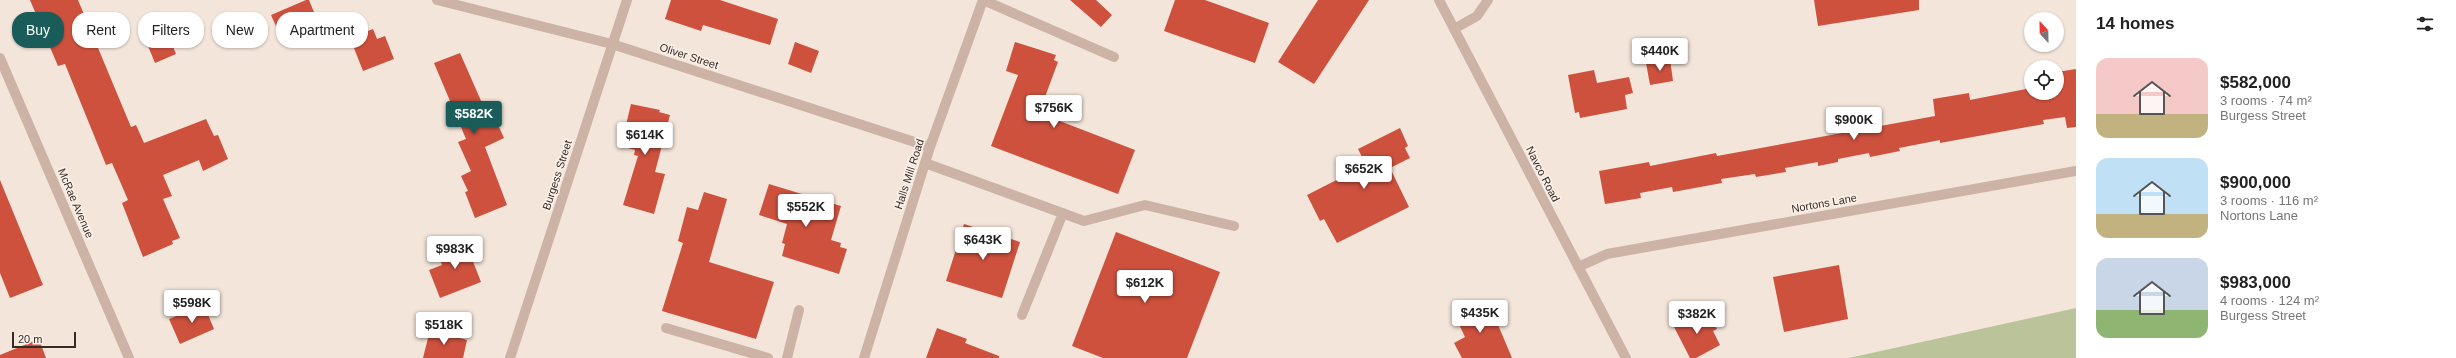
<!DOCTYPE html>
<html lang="en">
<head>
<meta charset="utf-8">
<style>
	body { margin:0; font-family:Helvetica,sans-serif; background:#f2f2f2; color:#222; height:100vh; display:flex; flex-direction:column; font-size:15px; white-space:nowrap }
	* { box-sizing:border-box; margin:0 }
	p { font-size:13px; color:#767676 }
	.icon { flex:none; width:22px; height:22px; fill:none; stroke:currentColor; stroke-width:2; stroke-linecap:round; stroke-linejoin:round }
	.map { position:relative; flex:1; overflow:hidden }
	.panel { display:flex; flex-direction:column; background:#fff; width:380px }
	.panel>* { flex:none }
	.banner { position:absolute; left:12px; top:12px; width:380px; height:36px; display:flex; gap:8px }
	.needle { width:26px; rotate:338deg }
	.controls { position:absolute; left:2024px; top:12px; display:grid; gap:8px }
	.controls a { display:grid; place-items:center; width:40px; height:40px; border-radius:50%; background:#fff; box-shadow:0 1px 3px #0004; font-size:20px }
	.scale { position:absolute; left:12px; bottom:10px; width:64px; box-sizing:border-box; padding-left:4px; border:2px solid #382b27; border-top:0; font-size:11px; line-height:14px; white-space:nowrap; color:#382b27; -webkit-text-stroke:3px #fbf0e7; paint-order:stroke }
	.price { position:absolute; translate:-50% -34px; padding:0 9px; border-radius:4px; background:#fff; color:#222; font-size:13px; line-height:26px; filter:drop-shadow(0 1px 2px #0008) }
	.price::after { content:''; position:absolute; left:50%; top:24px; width:12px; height:9px; margin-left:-6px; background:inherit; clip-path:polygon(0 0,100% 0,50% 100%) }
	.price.selected { background:#1a5c59; color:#fff }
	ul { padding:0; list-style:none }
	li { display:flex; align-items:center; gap:12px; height:100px; padding:0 20px }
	li span { display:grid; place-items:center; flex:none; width:112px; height:80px; border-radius:12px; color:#555 }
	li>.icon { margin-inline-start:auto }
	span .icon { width:48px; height:48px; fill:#fffc; stroke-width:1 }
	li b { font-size:17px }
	h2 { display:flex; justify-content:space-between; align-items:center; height:48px; padding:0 20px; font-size:17px }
	.tag { padding:0 14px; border-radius:16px; background:#fff; box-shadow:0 1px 3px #0004; font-size:14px; line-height:36px }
	.tag.selected { background:#1a5c59; color:#fff }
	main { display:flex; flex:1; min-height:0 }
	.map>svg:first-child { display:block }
	.green { fill:#bac399 }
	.building { fill:#ce513e }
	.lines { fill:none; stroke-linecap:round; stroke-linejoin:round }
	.minor { stroke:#ccb3a6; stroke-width:10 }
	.labels { text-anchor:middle; stroke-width:3.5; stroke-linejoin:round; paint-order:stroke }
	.street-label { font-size:11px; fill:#382b27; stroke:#fbf0e7 }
</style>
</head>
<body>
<main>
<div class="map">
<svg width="2076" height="358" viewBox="0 0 2076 358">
	<rect width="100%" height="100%" fill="#f3e5da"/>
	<path class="green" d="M2076,308v50h-227z"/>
	<path class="building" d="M30,0h48l53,127 5,-2 8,18 62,-24 8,17 4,-1 10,24 -25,12 -4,-11 -36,15 9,21 -9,3 17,39 -8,3 1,3 -30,13 -21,-54 6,-3 -16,-37 -6,2 -41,-101 -7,2z
		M306,0h3l7,17 -37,16 -8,-18z
		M671,0h49l58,19 -8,26 -67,-20 -2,6 -36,-12z
		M1070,0h26l16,15 -11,12z
		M1175,0h30l64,23 -14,40 -91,-32z
		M1318,0h51l-55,84 -36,-22z
		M1814,0h105v10l-101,16z
		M373,29l4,10 8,-3 9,23 -31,12 -13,-33z
		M169,37l7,17 -21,9 -7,-17z
		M795,42l24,9 -8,22 -23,-9z
		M1015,42l41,13 -2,5 4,2 -19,51 96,37 -17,44 -127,-48 27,-71 -12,-4z
		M460,53l22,50 5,-2 17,37 -19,9 22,58 -32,13 -10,-26 3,-1 -7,-15 10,-5 -13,-29 8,-3 -32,-76z
		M1670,59l3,22 -23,4 -4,-22z
		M2076,69v58l-9,1 -2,-11 -22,3 1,4 -104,19v-3l-41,8 1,3 -30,6 -1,-4 -31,6v3l-20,4v-4l-33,6 1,4 -30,5 -1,-3 -34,5 1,4 -49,9 -1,-5 -32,6 1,5 -36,6 -6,-33 50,-9 1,4 66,-13 1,3 218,-40 -2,-17 36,-6 1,7 61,-12v5h26v-11h2l-2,-10z
		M1594,70l3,13 32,-6 4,16 -8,2 2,14 -47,9 -1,-6 -4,1 -7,-38z
		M631,104l29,6 -1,2 11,3 -15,57 10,2 -11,40 -31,-9 15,-49 -4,-1 1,-5 -14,-4z
		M1400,128l8,18 -3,2 5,10 -20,10 19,39 -72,36 -13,-24 -4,2 -13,-26 59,-30 -8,-16z
		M0,180l43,105 -33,13 -10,-25z
		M769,184l72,22 -10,34 10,3 -1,4 7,2 -8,25 -57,-18 3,-12 -3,-1 5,-19 -28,-9z
		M704,192l23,7 -18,63 65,20 -18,57 -94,-28 21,-68 -5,-2 9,-34 11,3z
		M964,224l56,18 -18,56 -56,-17z
		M1116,232l104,40 -33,86h-84l-31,-12z
		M465,241l16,41 -41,16 -11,-28 13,-5 -5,-13z
		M1839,265l9,54 -64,13 -11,-55z
		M1482,300l11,21 3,-1 16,38h-50l-8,-15 11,-6 -11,-23z
		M204,305l10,24 -34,15 -11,-25z
		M1709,314l8,15 -4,2 7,14 -24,13h-6l-19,-37z
		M937,328l30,11 -2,4 34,13v2h-73z
		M430,330l37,10 -4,18h-40z
		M39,339l7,19h-46v-3z"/>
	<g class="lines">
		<path class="minor" d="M437,0l175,44 318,103
			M983,0l131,57
			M1439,0l187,358
			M1454,29l23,-13 11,-16
			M0,58l129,300
			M925,163l159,58 61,-16 89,21
			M1578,267l29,-13 469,-83
			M1022,315l41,-102
			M666,328l102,30
			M510,358l117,-358
			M787,358l12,-48
			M864,358l66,-211 53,-147"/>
	</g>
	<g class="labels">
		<g class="street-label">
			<text transform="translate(689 56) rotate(18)" y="4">Oliver Street</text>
			<text transform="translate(909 174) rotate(-72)" y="4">Halls Mill Road</text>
			<text transform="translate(1543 174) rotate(63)" y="4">Navco Road</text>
			<text transform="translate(557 175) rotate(-72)" y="4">Burgess Street</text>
			<text transform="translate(76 203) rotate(67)" y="4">McRae Avenue</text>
			<text transform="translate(1824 203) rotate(-10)" y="4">Nortons Lane</text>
		</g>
	</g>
</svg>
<div class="controls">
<a><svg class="needle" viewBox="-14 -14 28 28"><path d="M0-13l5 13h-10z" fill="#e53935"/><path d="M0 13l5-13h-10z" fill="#767676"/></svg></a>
<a><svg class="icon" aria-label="locate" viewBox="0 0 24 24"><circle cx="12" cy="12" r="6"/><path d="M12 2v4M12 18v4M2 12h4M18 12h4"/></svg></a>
</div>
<div class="scale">20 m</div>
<b class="price" style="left:1660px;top:72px">$440K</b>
<b class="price" style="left:1054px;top:129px">$756K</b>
<b class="price selected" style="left:474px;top:135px">$582K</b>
<b class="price" style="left:1854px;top:141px">$900K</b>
<b class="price" style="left:645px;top:156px">$614K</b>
<b class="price" style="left:1364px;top:190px">$652K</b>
<b class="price" style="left:806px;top:228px">$552K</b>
<b class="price" style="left:983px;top:261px">$643K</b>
<b class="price" style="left:455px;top:270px">$983K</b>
<b class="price" style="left:1145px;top:304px">$612K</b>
<b class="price" style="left:192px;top:324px">$598K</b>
<b class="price" style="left:1480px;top:334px">$435K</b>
<b class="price" style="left:1697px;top:335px">$382K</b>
<b class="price" style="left:444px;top:346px">$518K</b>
<div class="banner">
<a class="tag selected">Buy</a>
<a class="tag">Rent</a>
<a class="tag">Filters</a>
<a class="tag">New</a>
<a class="tag">Apartment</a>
</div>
</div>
<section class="panel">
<h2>14 homes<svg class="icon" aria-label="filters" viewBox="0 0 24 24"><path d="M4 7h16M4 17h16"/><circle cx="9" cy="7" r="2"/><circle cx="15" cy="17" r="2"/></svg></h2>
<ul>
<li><span style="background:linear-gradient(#f6c9c9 70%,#c2b280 0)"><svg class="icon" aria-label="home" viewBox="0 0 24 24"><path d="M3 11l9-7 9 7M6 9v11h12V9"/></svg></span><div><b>$582,000</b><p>3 rooms · 74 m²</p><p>Burgess Street</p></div></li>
<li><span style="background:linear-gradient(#bfe0f5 70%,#c2b280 0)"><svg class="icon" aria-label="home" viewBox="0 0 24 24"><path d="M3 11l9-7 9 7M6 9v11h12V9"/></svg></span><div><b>$900,000</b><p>3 rooms · 116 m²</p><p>Nortons Lane</p></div></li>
<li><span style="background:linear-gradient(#c9d6e8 65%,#8fb573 0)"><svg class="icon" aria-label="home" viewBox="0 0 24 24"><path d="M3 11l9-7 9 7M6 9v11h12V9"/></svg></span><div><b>$983,000</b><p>4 rooms · 124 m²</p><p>Burgess Street</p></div></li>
</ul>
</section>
</main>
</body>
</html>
